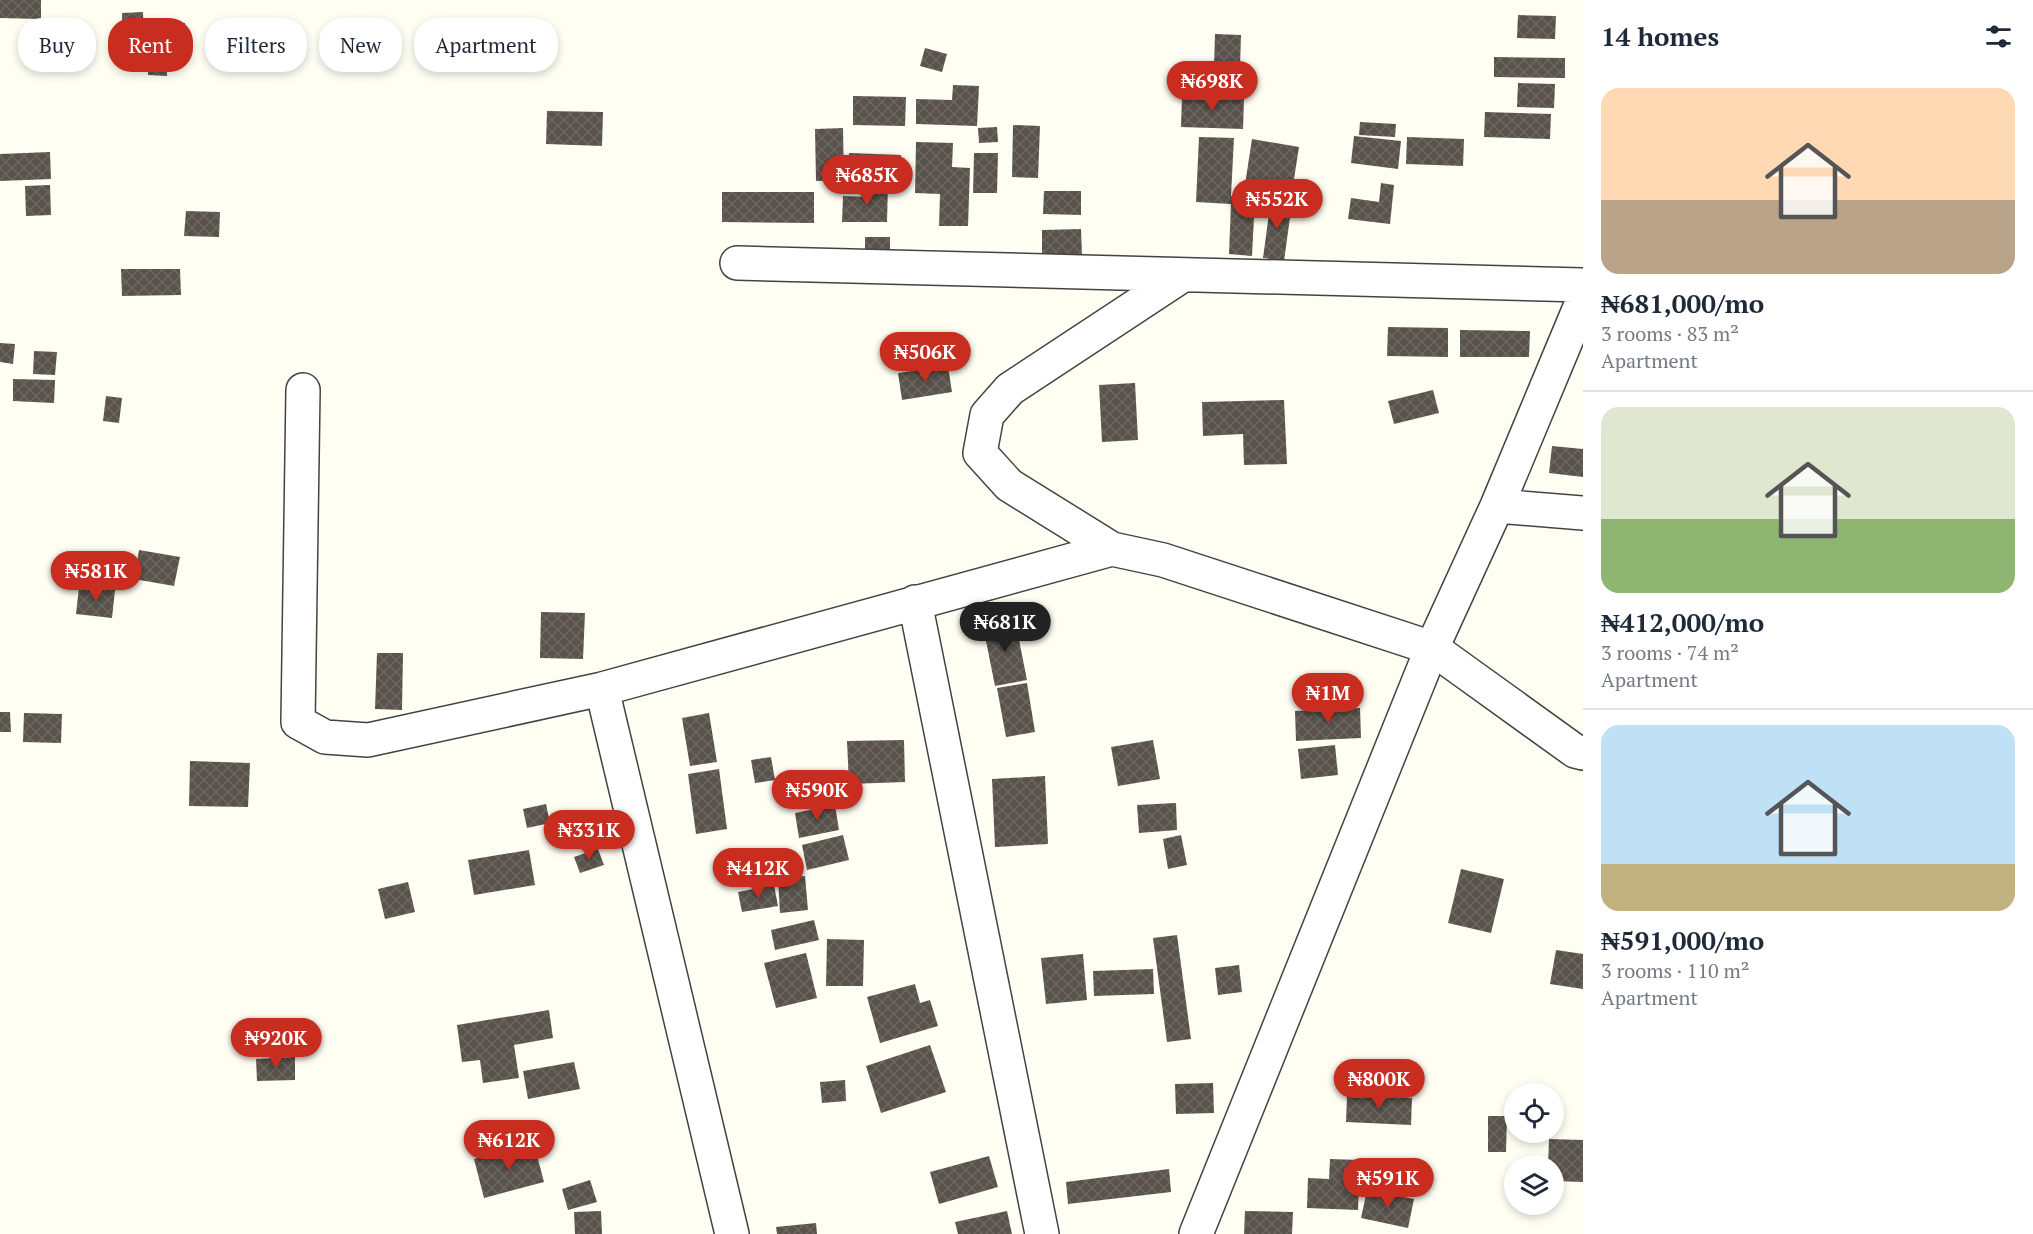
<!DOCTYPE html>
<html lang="en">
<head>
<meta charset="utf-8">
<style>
	body { margin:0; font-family:"PT Serif",serif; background:#f6f6f7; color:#1f2937; height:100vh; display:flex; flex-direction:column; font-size:22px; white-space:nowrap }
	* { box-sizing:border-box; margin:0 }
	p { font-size:20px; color:#747a83 }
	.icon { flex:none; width:33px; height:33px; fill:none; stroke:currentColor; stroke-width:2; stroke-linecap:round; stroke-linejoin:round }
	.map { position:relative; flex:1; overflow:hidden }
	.details { display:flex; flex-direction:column; background:#fff; width:450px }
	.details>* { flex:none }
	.banner { position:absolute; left:18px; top:18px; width:570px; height:54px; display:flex; gap:12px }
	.tools { position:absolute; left:1504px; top:1083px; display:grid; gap:12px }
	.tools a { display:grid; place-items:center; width:60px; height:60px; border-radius:50%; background:#fff; box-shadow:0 3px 9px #0003; font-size:30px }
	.price { position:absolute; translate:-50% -51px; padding:0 14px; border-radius:21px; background:#c82d20; color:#fff; font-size:20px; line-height:39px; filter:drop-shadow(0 2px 3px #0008) }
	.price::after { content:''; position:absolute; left:50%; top:36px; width:18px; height:14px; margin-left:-9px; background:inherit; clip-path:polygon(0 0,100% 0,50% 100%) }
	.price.selected { background:#222; color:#fff }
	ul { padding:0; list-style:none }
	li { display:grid; align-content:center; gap:12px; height:318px; padding:0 18px }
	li+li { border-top:2px solid #e0e1e3 }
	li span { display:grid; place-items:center; height:186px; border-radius:18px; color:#555 }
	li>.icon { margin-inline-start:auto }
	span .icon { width:108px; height:108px; fill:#fffc; stroke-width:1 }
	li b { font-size:26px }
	h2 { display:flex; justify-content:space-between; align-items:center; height:72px; padding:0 18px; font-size:26px }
	.chip { padding:0 21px; border-radius:24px; background:#fff; box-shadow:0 3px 9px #0003; font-size:21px; line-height:54px }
	.chip.selected { background:#c82d20; color:#fff }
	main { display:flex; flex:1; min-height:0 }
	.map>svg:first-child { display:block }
	.building { fill:url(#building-cross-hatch) }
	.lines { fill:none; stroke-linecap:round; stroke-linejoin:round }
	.minor-casing { stroke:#434343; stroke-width:36 }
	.minor { stroke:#fff; stroke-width:33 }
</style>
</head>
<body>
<main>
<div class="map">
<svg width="1583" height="1234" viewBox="0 0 1583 1234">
	<defs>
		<pattern id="building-cross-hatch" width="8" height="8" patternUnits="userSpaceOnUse" patternTransform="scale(1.5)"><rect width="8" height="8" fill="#59534c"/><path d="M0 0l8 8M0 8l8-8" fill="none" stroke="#6c6761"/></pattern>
	</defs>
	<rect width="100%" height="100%" fill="#fffef3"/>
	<path class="building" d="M0,0h41v19l-41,-1z
		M143,12l1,35 -21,1 -1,-35z
		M1518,15l38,1 -1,23 -38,-1z
		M150,21l35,2 -2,29 -15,-1 -1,25 -19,-1z
		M224,27l26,1 -2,33 -26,-1z
		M1215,34l26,1 -1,33 -26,-1z
		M925,48l22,6 -5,18 -22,-6z
		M1494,57l71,1v20l-71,-1z
		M1518,83l37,1 -1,24 -37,-1z
		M953,85l26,1 -2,40 -61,-2v-25l36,1z
		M853,96l53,1 -1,29 -52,-1z
		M1182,96l62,2 -1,31 -62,-2z
		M547,111l56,1 -1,34 -56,-2z
		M1485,112l66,2 -1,25 -66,-2z
		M1360,122l36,2 -1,13 -36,-2z
		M1013,125l27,1 -2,52 -26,-1z
		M997,127l1,15 -19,1 -1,-15z
		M843,128l1,52 -28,1 -1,-52z
		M1354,136l47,5 -3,28 -47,-6z
		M1199,137l35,1 -3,58 24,1 -3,59 -23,-2 2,-50 -35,-2z
		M1407,137l57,2 -1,27 -57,-2z
		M1252,139l47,8 -8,51 -47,-7z
		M916,142l37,1 -1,24 18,1 -2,58h-29l1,-32 -25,-1z
		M50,152l1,27 -51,2v-27z
		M849,153l52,2 -1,28 -52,-2z
		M974,153h24l-1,40h-24z
		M868,183l20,1 -1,38h-45l1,-26 25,1z
		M1381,183l13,2 -4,39 -42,-5 3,-21 28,4z
		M50,185l1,30 -25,1 -1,-30z
		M1044,191h37v24l-38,-1z
		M722,192h92v31l-92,-1z
		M1271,199l21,4 -8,58 -21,-3z
		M186,211l34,1 -1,25 -35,-1z
		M1081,229l1,27 -40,1v-27z
		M865,237h25v16h-25z
		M121,269h59l1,26 -59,1z
		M1388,327l60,1v29l-61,-1z
		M1460,330l70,1 -1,26h-69z
		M0,343l15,1 -2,20 -13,-2z
		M34,351l23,1 -2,23 -22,-1z
		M948,366l4,26 -50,8 -4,-27z
		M13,379l42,1 -1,23 -41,-2z
		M1135,383l3,57 -36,2 -3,-57z
		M1433,390l6,23 -45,11 -6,-23z
		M106,396l16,2 -3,25 -16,-2z
		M1284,400l3,64 -43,1 -1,-31 -40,2 -1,-34z
		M1552,446l31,3v28l-34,-4z
		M139,550l41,7 -6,29 -40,-7z
		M79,587l36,3 -3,28 -36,-4z
		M541,612l44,1 -2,46 -43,-1z
		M1015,620l12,60 -32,6 -12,-60z
		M377,653h26l-1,57 -27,-1z
		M1027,683l8,49 -29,5 -9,-49z
		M1360,708l1,30 -65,3 -1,-30z
		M0,712h10l1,20h-11z
		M24,713l38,1 -1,29 -38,-1z
		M709,713l8,49 -27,4 -8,-48z
		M904,740l1,42 -56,2 -2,-43z
		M1153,740l7,39 -42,7 -7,-39z
		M1335,745l3,30 -37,4 -3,-30z
		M771,757l4,23 -20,3 -4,-23z
		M190,761l60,2 -2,44 -59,-1z
		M719,769l8,60 -31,5 -8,-60z
		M1045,776l3,68 -53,3 -3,-68z
		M1176,803l1,27 -38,3 -2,-28z
		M546,804l4,19 -23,5 -4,-19z
		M835,805l4,25 -40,8 -4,-25z
		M843,835l6,25 -42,10 -5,-25z
		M1181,835l6,30 -19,4 -5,-30z
		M598,849l6,16 -24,8 -6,-16z
		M529,850l6,35 -61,10 -6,-35z
		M1461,869l43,10 -13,54 -43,-10z
		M805,876l3,34 -28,3 -2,-35z
		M408,882l7,30 -30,7 -7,-30z
		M774,885l4,21 -36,6 -4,-20z
		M814,920l5,20 -44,10 -4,-20z
		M1177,935l14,104 -24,3 -14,-104z
		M827,939l37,1 -1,46h-37z
		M1556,950l27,4v35l-33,-5z
		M806,953l11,45 -41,10 -12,-45z
		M1083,954l4,46 -41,4 -5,-46z
		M1239,965l3,27 -24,3 -3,-27z
		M1153,969l1,25 -60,2 -1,-25z
		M915,984l5,19 10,-3 8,26 -58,17 -13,-46z
		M549,1010l4,28 -39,7 5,33 -36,5 -3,-23 -18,2 -5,-37z
		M930,1045l16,47 -65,21 -15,-47z
		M295,1057v23l-38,1 -1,-22z
		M574,1062l6,27 -52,10 -5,-28z
		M845,1080l1,21 -24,2 -2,-21z
		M1213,1083l1,30 -38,1 -1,-30z
		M1347,1096l65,2 -1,27 -65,-3z
		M1488,1116h19l-1,36h-18z
		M1549,1139l34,1v42l-29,-1v-15h-6z
		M534,1144l10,38 -60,16 -10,-39z
		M989,1156l9,31 -59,17 -9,-32z
		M1330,1159l30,1 -2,50 -51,-2 1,-30 21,1z
		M1169,1169l2,23 -103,12 -2,-22z
		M590,1180l7,22 -29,8 -6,-21z
		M1367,1190l47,9 -6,29 -47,-10z
		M601,1211l1,23h-27l-1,-22z
		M1007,1211l5,23h-54l-3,-12z
		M1245,1211l48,1 -1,22h-48z
		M816,1223l1,11h-40l-1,-7z"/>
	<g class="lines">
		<g class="minor-casing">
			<path id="minor" d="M737,263l846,22
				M303,390l-5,332 27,15 43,3 234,-51 510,-140 51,11 269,88 143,103 8,2
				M1497,506l86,7
				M1112,549l-103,-64 -29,-32 7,-38 23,-26 173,-114
				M915,602l127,632
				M602,689l130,545
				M1196,1234l236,-586 65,-142 86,-206"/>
		</g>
		<use href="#minor" class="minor"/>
	</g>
</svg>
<div class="tools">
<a><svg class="icon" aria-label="locate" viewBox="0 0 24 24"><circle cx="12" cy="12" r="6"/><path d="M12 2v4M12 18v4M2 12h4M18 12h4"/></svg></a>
<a><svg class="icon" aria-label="layers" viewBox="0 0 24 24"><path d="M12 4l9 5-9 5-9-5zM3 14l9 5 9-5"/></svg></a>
</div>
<b class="price" style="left:1212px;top:112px">₦698K</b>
<b class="price" style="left:867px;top:206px">₦685K</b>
<b class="price" style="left:1277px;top:230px">₦552K</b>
<b class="price" style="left:925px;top:383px">₦506K</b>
<b class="price" style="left:96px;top:602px">₦581K</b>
<b class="price selected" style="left:1005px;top:653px">₦681K</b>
<b class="price" style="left:1328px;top:724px">₦1M</b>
<b class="price" style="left:817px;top:821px">₦590K</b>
<b class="price" style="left:589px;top:861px">₦331K</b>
<b class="price" style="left:758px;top:899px">₦412K</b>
<b class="price" style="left:276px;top:1069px">₦920K</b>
<b class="price" style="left:1379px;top:1110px">₦800K</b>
<b class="price" style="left:509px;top:1171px">₦612K</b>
<b class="price" style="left:1388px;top:1209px">₦591K</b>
<div class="banner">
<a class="chip">Buy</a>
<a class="chip selected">Rent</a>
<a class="chip">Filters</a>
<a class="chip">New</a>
<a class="chip">Apartment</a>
</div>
</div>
<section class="details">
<h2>14 homes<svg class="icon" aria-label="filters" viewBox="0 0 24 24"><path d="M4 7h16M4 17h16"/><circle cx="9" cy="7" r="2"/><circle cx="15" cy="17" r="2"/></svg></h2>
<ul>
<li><span style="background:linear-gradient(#ffd9b3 60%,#b9a48a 0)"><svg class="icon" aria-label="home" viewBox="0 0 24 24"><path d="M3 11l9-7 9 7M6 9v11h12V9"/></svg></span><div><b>₦681,000/mo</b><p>3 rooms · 83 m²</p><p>Apartment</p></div></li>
<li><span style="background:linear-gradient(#dfe7d0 60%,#8fb573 0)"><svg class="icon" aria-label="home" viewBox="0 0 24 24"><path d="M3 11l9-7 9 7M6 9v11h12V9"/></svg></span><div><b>₦412,000/mo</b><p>3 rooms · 74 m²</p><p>Apartment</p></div></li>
<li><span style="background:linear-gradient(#bfe0f5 75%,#c2b280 0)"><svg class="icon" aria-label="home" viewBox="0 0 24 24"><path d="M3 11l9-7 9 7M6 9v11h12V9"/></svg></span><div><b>₦591,000/mo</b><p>3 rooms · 110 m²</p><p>Apartment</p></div></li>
</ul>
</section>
</main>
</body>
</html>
